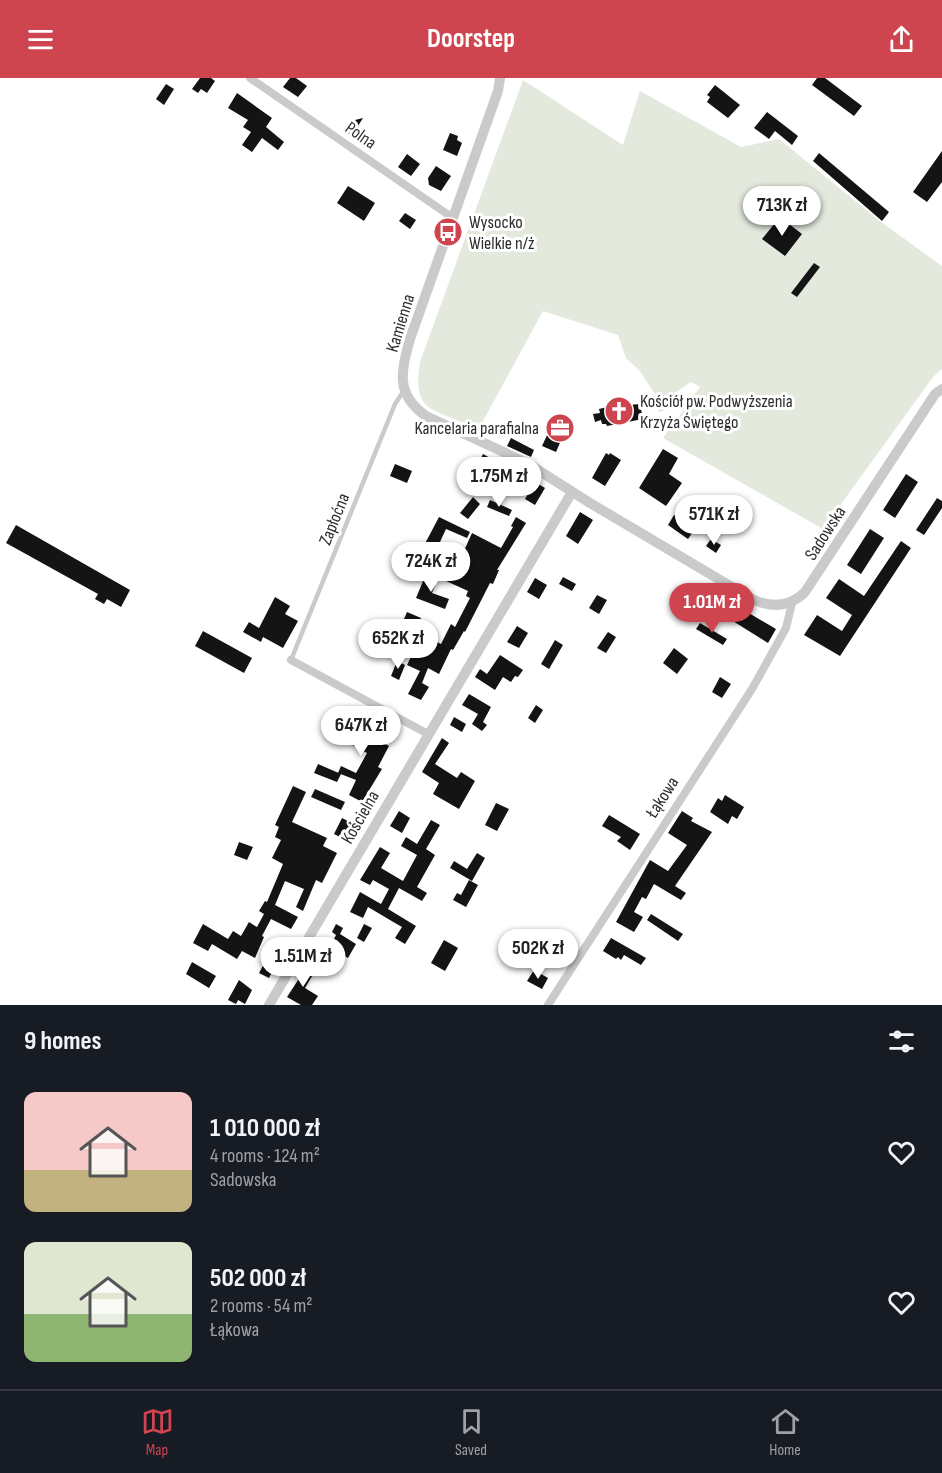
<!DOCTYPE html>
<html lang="en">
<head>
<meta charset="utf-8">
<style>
	body { margin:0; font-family:"Sofia Sans Condensed",sans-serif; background:#20242c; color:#f1f3f6; height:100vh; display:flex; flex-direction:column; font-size:22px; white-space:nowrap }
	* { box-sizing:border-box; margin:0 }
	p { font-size:20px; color:#9ea1a6 }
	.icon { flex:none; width:33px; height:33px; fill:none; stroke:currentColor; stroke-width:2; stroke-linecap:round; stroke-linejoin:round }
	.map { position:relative; height:927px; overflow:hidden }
	.sheet { display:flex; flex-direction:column; background:#171b24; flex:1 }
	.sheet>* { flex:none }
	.price { position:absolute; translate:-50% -51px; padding:0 14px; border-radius:21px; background:#fff; color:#222; font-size:20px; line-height:39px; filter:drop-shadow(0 2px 3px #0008) }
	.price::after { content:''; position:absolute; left:50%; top:36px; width:18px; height:14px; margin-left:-9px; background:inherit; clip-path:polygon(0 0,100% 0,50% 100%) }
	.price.current { background:#ce454f; color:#fff }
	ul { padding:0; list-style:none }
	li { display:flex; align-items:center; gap:18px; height:150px; padding:0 24px }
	li span { display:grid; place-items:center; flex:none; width:168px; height:120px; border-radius:12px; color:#555 }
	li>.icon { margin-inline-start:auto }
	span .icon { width:72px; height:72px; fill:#fffc; stroke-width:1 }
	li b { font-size:26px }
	h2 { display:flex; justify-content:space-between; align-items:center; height:72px; padding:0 24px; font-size:26px }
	header { display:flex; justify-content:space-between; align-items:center; height:78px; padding:0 24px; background:#ce454f; color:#fff; font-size:27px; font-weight:700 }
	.dock { display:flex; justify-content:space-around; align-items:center; height:84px; border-top:2px solid #363941; background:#171b24; font-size:16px; color:#9ea1a6 }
	.dock a { display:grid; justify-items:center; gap:3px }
	.dock .current { color:#ce454f }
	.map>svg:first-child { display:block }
	.green { fill:#e3e9dd }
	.building { fill:#141414 }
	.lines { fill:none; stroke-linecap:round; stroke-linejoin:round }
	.service { stroke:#cacaca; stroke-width:4.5 }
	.minor { stroke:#cacaca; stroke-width:8 }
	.tertiary { stroke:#cacaca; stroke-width:10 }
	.labels { text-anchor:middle; stroke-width:6; stroke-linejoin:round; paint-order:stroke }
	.street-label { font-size:18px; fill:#2d2d2d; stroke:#fff }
	.poi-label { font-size:18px; fill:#2d2d2d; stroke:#fff; text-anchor:start }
</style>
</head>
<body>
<header><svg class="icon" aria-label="menu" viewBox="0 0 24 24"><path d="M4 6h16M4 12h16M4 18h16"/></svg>Doorstep<svg class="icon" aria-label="share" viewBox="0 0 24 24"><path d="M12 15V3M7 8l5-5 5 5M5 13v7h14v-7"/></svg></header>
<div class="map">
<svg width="942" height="927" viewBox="0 0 942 927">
	<rect width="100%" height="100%" fill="#fff"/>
	<path class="green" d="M523,2l100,65 17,-54 101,56 38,-8 102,83 61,44v103l-9,8 -110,152 -160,-91 37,-51 -9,-5 -15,10 -1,16 -17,4 -1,-15 -18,-27 -13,-12 -8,-23 -75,-24 -66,121c-33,-26 -67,-11 -57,-70z"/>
	<path class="building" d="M200,0h11l4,3 -8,12 -6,-4 -3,4 -6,-4z
		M290,0h6l11,8 -9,11 -15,-10z
		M817,0h8l37,28 -8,10 -42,-31z
		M166,6l8,5 -10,16 -8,-6z
		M715,7l25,20 -12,13 -21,-16 3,-5 -3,-2z
		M237,15l35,25 -6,9 18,15 -6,8 -16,-12 -10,14 -10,-7 9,-13 -8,-5 5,-7 -20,-12z
		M767,34l31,24 -6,9 -17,-14 -6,8 -15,-11z
		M363,40l-5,8 5,4 -6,9 -13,-8 7,-10z
		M450,55l8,3 -1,4 5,3 -5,13 -14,-6z
		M942,73v31l-15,20 -14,-10z
		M819,75l70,59 -7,9 -69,-60z
		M407,76l13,10 -9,12 -13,-9z
		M436,88l15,10 -10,15 -12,-6 -1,-7z
		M348,108l27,17 -11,18 -27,-18z
		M405,135l11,7 -6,9 -11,-8z
		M780,139l22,17 -17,22 -23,-17z
		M814,185l6,4 -23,30 -6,-4z
		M628,321l1,6 11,-1 3,15 -36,7 -1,-2h-4l-1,-4 -6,2 -2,-8 7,-1 -1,-4 17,-4v-4z
		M555,340l13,6 -12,28 -14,-6z
		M511,360l23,12 -3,7 -24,-11z
		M663,371l15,9 -9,16 13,9 -16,23 -27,-18z
		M606,375l3,2 1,-2 11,7 -16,26 -13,-8z
		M483,376l18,10 -5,9 -18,-9z
		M395,386l17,7 -5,12 -17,-7z
		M906,396l12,8 -23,36 -12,-8z
		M535,404l10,6 -10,17 -10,-6z
		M473,419l7,7 -12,15 -8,-6z
		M937,420l5,3v7l-18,27 -8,-5z
		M490,422l22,10 -3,6 -22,-9z
		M580,434l13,8 -15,24 -12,-8z
		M674,437l21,14 -7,10 -20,-14z
		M439,439l31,15 -3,6 -21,-9 -6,13 23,11 9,-20 29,15 12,-21 -2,-1 5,-9 10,6 -29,47h2l-6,14 -3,-1 -25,49 -1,-1 -11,19 -2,-1 -12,25 -11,-6 -6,15 7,4 -8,13 -13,-6 12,-23 -13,-6 12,-25 15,7 3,-5 4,2 10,-20 4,3 15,-29 -4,-2 2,-5 -24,-11 10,-20 -15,-8 -6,11 -14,-8z
		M16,447l114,65 -9,17 -14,-8 -3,5 -9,-5 3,-5 -92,-51z
		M870,451l14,9 -23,36 -14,-9z
		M711,461l10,6 -5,8 -10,-7z
		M901,463l10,7 -71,108 -36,-21 13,-20 25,16 10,-16 -26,-17 13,-19 25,17z
		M426,496l12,4 -6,15 17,6 -4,10 -29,-11z
		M563,499l13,7 -4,7 -13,-7z
		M535,500l12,7 -8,14 -12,-7z
		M597,517l10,5 -8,14 -10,-6z
		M720,518l56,33 -8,14 -56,-35z
		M275,519l15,9 -5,8 13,7 -15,27 -20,-11 -2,5 -18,-10 6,-10 10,6z
		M407,534l14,6 -6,14 -14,-6z
		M700,545l27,16 -4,6 -27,-16z
		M517,548l11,7 -9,15 -12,-6z
		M203,553l49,27 -8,15 -49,-27z
		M608,554l8,5 -10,16 -9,-5z
		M555,562l8,5 -14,24 -8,-5z
		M674,570l14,11 -11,15 -14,-11z
		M500,577l23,15 -5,7 -3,-1 -4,6 -8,-5 -8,13 -20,-13 5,-8 7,5z
		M397,583l8,4 -6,15 -8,-4z
		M720,599l11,7 -9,14 -10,-6z
		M469,616l22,13 -8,15 4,3 -5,6 -10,-7 6,-10 -16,-9z
		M536,627l7,5 -8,13 -7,-5z
		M334,639l55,29 -11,21 4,2 -20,33 -13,-7 7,-15 -18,-7 3,-7 15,7 11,-20 -40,-22z
		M454,639l12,7 -4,8 -12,-7z
		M442,660l7,5 -14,21 22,14 4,-6 14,9 -16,28 -26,-15 6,-11 -17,-11z
		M318,686l23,10 -4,8 -23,-9z
		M293,708l13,6 -14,30 35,16 -4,8 14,7 -15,30 -6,-3 -13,31 -7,-4 8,-18 -19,-8 -10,24 23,12 -7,12 -20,-10 -9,17 2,1 -9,21 -13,-7 -5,8 -25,-15 -4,7 -15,-8 10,-19 25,15 5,-8 8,5 8,-14 8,5 7,-13 -5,-3 6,-10 2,1 16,-38 -11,-6 9,-18 -6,-3 4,-10 -4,-2z
		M315,711l30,13 -4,8 -30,-13z
		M725,717l19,12 -7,12 -5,-3 -4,8 -18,-12 8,-14 4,3z
		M496,725l13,6 -12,22 -12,-6z
		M399,733l11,7 -8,15 -12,-7z
		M682,733l11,7 -2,3 21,11 -37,54 11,7 -5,7 -27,-16 -8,15 -4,-2 -8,15 9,5 -9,15 -18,-10 34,-62 18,11 19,-26 -19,-12z
		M609,737l31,19 -10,16 -13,-9 4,-4 -19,-11z
		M342,740l12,6 -8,16 -12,-6z
		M431,742l9,5 -14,24 9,6 -18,32 10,6 -5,8 -23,-13 -11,21 28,17 -11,18 -10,-6 7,-11 -7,-4 -27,-16 -5,11 -13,-6 10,-20 21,12 8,-15 -16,-9 -3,5 -10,-5 20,-33 10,6 -9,15 22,13 14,-26 -16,-9 5,-9 11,7z
		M239,764l14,5 -6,13 -13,-5z
		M477,775l8,5 -13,23 -22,-13 4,-7 13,8z
		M469,802l9,5 -12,22 -13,-7 4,-7 4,2z
		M651,836l32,20 -5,7 -31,-21z
		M336,846l7,4 -3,6 16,10 -8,14 -11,-6 -5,9 -7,-4 11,-22 -4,-3z
		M364,846l8,4 -8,14 -7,-4z
		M611,860l35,20 -5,7 -17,-10 -3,5 -3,-3 -2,2 -13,-8z
		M444,862l14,8 -13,23 -14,-8z
		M192,884l24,14 -7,12 -23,-14z
		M265,884l9,6 -5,10 -10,-5z
		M305,886l10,7 -10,17 13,8 -6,9h-11l-14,-8 13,-20 -2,-1z
		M534,892l14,8 -6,11 -15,-8z
		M239,902l13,10 -7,14 -7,-4 -2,4 -8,-4z"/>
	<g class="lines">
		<path class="service" d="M291,582l104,-256 8,-12
			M368,644l8,-16"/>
		<path class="minor" d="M250,0l203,140
			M291,582l137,74
			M548,927l204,-316 34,-61 6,-25"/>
		<path class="tertiary" d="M500,0l-2,13 -88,248c-9,33 -15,55 16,77l101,47 63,40 164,97c19,8 36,7 51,-8l130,-198 7,-5
			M269,927l303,-513"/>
	</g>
	<defs>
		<g id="bus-disc" transform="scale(1.5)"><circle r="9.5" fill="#ce454f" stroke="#fff"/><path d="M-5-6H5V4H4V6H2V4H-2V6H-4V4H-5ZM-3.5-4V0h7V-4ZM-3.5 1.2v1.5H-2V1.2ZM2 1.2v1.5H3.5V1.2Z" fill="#fff"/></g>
		<g id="church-disc" transform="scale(1.5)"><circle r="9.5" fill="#ce454f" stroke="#fff"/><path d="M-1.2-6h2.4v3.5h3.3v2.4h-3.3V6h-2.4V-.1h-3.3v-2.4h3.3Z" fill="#fff"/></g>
		<g id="office-disc" transform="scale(1.5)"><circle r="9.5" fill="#ce454f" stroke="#fff"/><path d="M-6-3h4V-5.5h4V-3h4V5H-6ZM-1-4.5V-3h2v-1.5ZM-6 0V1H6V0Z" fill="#fff"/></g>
	</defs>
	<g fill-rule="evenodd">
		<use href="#bus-disc" x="448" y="154"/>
		<use href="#church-disc" x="619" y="333"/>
		<use href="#office-disc" x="560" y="350"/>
	</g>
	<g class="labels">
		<g class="street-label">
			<text transform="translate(361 57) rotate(35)" y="6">Polna</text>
			<text transform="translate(400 245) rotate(-73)" y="6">Kamienna</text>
			<text transform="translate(334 441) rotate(-68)" y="6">Zapłoćna</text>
			<text transform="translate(825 455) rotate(-57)" y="6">Sadowska</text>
			<text transform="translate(662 719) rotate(-57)" y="6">Łąkowa</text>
			<text transform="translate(360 739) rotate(-60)" y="6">Kościelna</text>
		</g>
		<g class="poi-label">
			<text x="469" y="150">Wysocko<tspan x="469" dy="21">Wielkie n/ż</tspan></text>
			<text x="640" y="329">Kościół pw. Podwyższenia<tspan x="640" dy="21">Krzyża Świętego</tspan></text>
			<text x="539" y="356" text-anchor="end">Kancelaria parafialna</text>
		</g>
	</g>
</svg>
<b class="price" style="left:782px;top:159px">713K zł</b>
<b class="price" style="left:499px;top:430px">1.75M zł</b>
<b class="price" style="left:714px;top:468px">571K zł</b>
<b class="price" style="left:431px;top:515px">724K zł</b>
<b class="price current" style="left:712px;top:556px">1.01M zł</b>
<b class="price" style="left:398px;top:592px">652K zł</b>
<b class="price" style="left:361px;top:679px">647K zł</b>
<b class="price" style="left:538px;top:902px">502K zł</b>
<b class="price" style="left:303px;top:910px">1.51M zł</b>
</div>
<section class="sheet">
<h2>9 homes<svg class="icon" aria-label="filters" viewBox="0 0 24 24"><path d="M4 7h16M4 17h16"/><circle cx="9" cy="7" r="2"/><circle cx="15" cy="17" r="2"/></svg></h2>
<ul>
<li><span style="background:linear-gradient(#f6c9c9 65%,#c2b280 0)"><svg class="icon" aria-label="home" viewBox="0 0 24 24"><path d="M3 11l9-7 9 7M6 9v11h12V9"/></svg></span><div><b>1 010 000 zł</b><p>4 rooms · 124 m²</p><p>Sadowska</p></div><svg class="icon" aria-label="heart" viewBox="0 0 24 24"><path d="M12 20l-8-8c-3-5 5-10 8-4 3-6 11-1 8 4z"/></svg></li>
<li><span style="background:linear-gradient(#dfe7d0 60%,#8fb573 0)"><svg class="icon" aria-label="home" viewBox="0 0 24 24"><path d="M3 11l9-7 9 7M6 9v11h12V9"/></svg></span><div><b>502 000 zł</b><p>2 rooms · 54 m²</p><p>Łąkowa</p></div><svg class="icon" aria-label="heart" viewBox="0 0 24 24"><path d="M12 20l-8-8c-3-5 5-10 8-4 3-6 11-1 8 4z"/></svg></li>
</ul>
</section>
<nav class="dock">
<a class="current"><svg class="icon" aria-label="map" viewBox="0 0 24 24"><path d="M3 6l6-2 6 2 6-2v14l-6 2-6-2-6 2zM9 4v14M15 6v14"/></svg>Map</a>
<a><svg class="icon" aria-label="saved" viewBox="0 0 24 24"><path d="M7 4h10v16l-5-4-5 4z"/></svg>Saved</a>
<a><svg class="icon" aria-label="home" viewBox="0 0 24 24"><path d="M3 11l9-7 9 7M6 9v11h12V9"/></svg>Home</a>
</nav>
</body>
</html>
